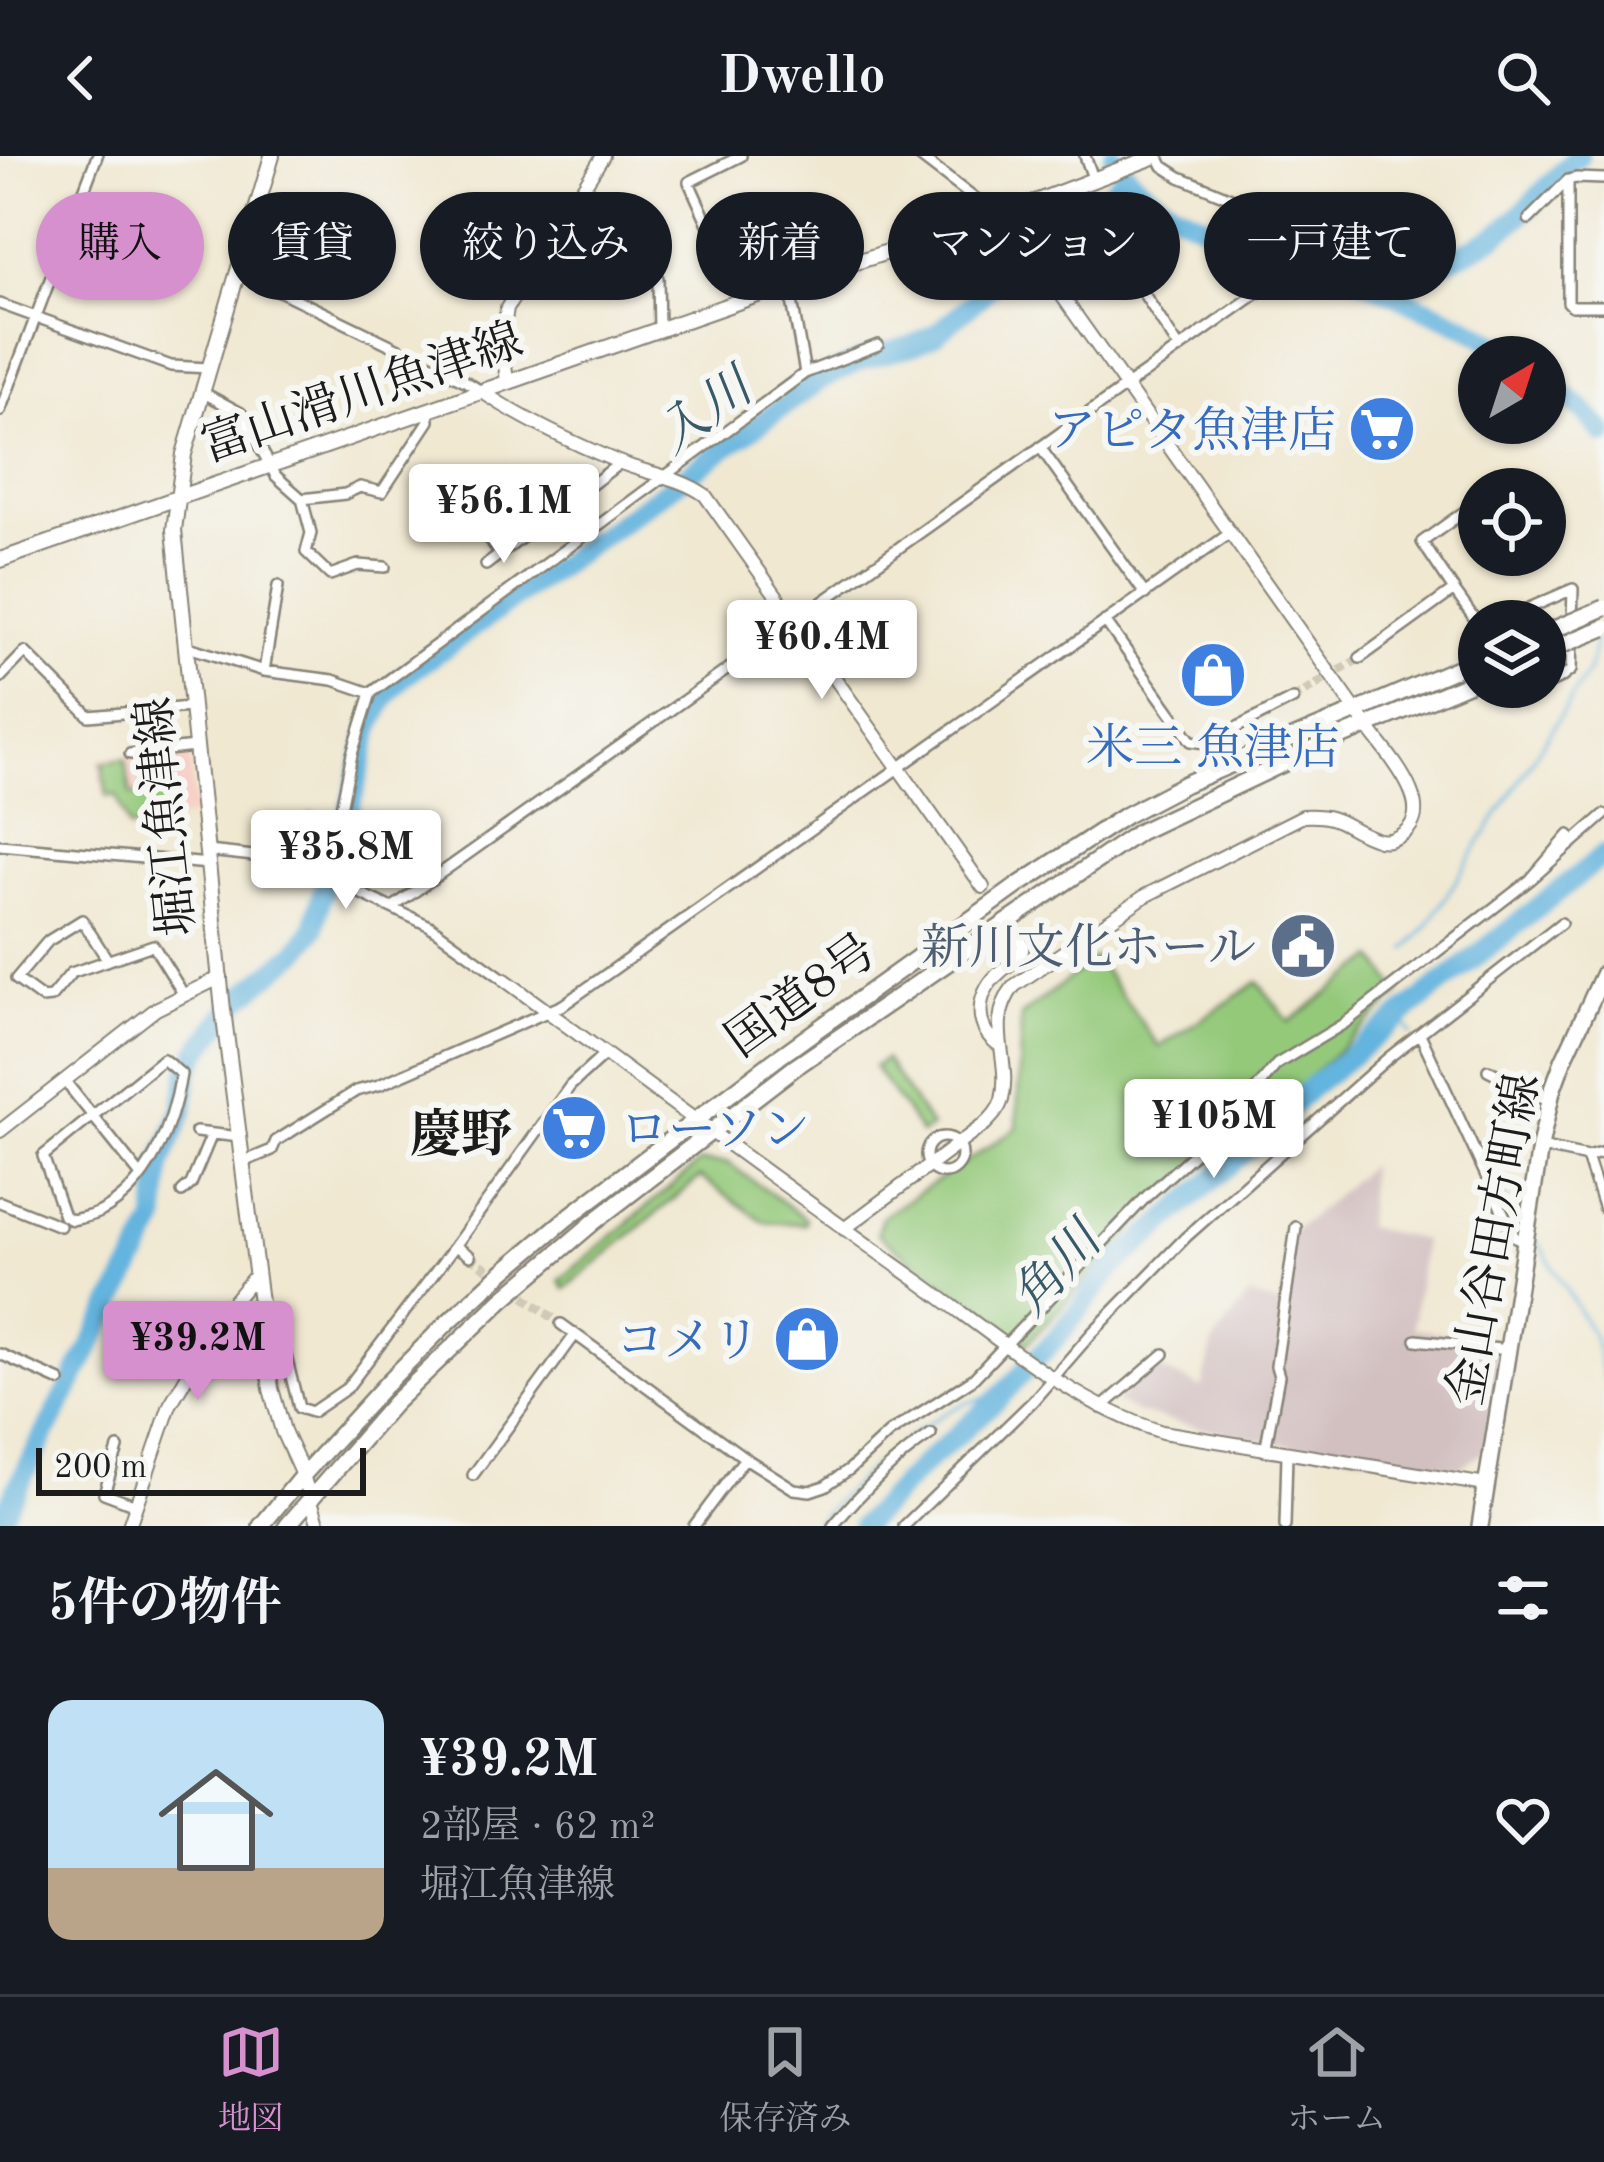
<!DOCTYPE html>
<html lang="ja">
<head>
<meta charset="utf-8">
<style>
	body { margin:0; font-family:"Old Standard TT","Noto Serif JP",serif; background:#20242c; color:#f1f3f6; height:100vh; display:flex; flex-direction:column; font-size:45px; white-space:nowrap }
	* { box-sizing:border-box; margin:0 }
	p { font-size:39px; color:#9ea1a6 }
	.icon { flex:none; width:66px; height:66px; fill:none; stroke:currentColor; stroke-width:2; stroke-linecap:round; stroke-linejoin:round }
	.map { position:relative; height:1370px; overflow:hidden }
	.side { display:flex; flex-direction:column; background:#171b24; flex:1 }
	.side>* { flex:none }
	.banner { position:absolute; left:36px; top:36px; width:1533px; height:108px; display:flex; gap:24px }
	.needle { width:78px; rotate:39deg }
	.buttons { position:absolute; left:1458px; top:180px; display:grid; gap:24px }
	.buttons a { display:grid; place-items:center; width:108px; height:108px; border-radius:50%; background:#171b24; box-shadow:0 3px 9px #0004; font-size:60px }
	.scale { position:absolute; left:36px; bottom:30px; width:330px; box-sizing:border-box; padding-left:12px; border:6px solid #1c1c1c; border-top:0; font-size:33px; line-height:42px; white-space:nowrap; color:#1c1c1c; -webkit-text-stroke:9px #f6f6f2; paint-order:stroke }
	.price { position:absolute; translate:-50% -102px; padding:0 27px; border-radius:12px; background:#fff; color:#222; font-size:39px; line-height:78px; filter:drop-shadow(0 3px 6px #0008) }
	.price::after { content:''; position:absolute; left:50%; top:72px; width:36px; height:27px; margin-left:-18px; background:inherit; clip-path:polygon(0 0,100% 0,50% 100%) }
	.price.current { background:#d690ce; color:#111 }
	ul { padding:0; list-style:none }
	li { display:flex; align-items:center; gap:36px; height:300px; padding:0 48px }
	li+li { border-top:3px solid #363941 }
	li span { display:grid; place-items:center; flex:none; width:336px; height:240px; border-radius:24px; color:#555 }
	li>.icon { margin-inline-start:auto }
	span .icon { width:144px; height:144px; fill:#fffc; stroke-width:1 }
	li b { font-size:51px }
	h2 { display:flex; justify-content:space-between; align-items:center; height:144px; padding:0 48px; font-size:51px }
	.pill { padding:0 42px; border-radius:54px; background:#171b24; box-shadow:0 3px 9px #0004; font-size:42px; line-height:108px }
	.pill.current { background:#d690ce; color:#111 }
	header { display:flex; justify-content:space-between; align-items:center; height:156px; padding:0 48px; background:#171b24; font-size:54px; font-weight:700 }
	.dock { display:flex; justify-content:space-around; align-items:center; height:168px; border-top:3px solid #363941; background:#171b24; font-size:33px; color:#9ea1a6 }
	.dock a { display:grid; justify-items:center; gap:6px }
	.dock .current { color:#d690ce }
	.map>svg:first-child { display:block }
	.built { fill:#f7d1c7 }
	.industrial { fill:#d2bfc0 }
	.green { fill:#94c97a; stroke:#58724b; stroke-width:3 }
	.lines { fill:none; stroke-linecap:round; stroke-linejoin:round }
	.stream { stroke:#63b4de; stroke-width:3 }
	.river { stroke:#63b4de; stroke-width:21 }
	.minor-tunnel { stroke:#d0c9b6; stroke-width:9; stroke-dasharray:9 4.5; stroke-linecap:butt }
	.minor-casing { stroke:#868276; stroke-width:14 }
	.tertiary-casing { stroke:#868276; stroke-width:16 }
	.secondary-casing { stroke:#868276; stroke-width:18 }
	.primary-casing { stroke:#868276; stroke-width:20 }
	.trunk-casing { stroke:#868276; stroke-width:20 }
	.minor { stroke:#fff; stroke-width:9 }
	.tertiary { stroke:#fff; stroke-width:12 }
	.secondary { stroke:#fff; stroke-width:14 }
	.primary { stroke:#fff; stroke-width:15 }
	.trunk { stroke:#fff; stroke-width:15 }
	.trunk-bridge-casing { stroke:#868276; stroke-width:20; stroke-linecap:butt }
	.trunk-bridge { stroke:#fff; stroke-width:15 }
	.labels { text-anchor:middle; stroke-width:12; stroke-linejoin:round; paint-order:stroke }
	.street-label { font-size:48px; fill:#1c1c1c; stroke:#f6f6f2 }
	.shop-label { font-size:48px; fill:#366cbe; stroke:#f6f6f2; text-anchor:end }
	.service-label { font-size:48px; fill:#4e5e75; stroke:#f6f6f2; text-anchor:end }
	.water-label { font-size:51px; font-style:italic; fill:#38596a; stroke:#f6f6f2 }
	.neighbourhood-label { font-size:51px; font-weight:bold; fill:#1c1c1c; stroke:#f6f6f2 }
</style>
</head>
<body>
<header><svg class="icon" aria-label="back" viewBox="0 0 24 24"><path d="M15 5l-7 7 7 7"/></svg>Dwello<svg class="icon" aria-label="search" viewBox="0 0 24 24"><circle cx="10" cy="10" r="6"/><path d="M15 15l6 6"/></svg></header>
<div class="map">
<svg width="1604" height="1370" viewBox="0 0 1604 1370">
	<rect width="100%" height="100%" fill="#f6f6f2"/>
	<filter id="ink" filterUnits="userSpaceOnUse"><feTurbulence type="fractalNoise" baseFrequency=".00833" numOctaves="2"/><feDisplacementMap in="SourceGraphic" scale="24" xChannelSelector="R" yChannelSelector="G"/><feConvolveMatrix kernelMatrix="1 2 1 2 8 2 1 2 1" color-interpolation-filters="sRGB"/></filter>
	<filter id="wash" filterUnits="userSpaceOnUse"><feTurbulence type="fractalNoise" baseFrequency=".004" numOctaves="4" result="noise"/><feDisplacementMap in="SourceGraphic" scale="48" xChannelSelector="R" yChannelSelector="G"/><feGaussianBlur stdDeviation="2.7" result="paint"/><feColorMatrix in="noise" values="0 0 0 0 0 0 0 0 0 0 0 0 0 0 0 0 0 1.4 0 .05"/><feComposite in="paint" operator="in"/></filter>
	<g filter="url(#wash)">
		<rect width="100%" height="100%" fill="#f0e8d1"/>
		<path class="built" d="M189,594l7,65 -69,17 -12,-35 -11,2 -6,-39z"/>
		<path class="industrial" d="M1369,1009l-3,62 57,13 -10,88 89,16 -17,107 -26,17 -72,-9 -89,-12 -116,-23 -45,-12 -22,-10 39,-35 48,21 11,-45 36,-48 31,11 13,-76 20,-14z"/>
		<path class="green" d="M125,603l6,36 36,-2 5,24 -43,12 -13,-34 -9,1 -5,-33z
			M311,658l22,16 -9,28 -5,2 -31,-12 7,-14z
			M1095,802l64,89 99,-65 31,40 86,-64 25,35 -145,134 -95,73 -133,144 -150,-110 5,-17 135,-89 4,-112z
			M885,903l46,68 -9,7 -48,-67z
			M700,1006l28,1 78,56 -1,5 -41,-2 -64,-45 -135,112 -5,-9z"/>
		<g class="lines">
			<path class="stream" d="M1407,793l21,-24 161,-255 7,-30
				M1399,858l12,20
				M1416,886l19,34
				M1477,989l43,82
				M1531,1081l10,9 53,91 10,41
				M813,1370c38,-41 130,-133 187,-129"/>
			<path class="river" d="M1114,0c37,68 158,90 227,115 26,10 51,22 76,34 38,16 65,27 98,52
				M1393,137c31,-28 76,-37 109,-62 28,-22 49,-52 77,-75
				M1545,224l39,31 20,23
				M0,1364l156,-298 5,-58 22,-54 6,-40 9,-18 40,-52 60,-49 16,-22 7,-32 16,-40 34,-131 15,-29 16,-19 421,-300 38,-18 53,-15 22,-11 45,-38 21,-23 54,-24 11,-9 58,-64
				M862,1370l62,-62 76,-67 59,-62 53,-67 140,-123 58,-57 294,-233"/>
		</g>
	</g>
	<g filter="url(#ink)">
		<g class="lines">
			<path class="minor-tunnel" d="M1293,543l67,-41
				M470,1100l91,68"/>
			<g class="minor-casing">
				<path id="minor" d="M919,0l64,49 18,10
					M1085,0l8,22
					M1158,0l5,10 17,11 229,95
					M1568,24v122l4,4h32
					M1529,63l39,-39 8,-2 28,1
					M713,79l-24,-53 52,-26
					M238,115l227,110 16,10
					M658,122l1,52
					M1144,138l35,54
					M0,148l171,62 38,2
					M805,217l73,-28
					M202,236l39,21 35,63 26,23 43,-5 15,-7 22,5 47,-71 -1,-11
					M0,255l97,-255
					M1040,291l105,147
					M1495,333l3,-2
					M302,343l9,34 -5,19 24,23 28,-10 27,2
					M484,376l-6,3 -8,-7 5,-12 5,-1 7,5 1,6 -4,6 16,22
					M486,409l134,-102
					M1454,434l25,35
					M1105,465l86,120 15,2 87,-44
					M1499,465l74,-32 -1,33
					M185,490l79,25 69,9 38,13
					M1360,502l94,-68 -32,-48 57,-41
					M264,515l14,-85
					M0,522l25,-26 64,64 101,-9
					M1545,529l16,-7 10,-8 1,-31
					M130,598l65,-7
					M1569,679l-39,45 74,-65
					M0,689l209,19
					M208,695l55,6 56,17 111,52 75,54
					M319,718l17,-41 16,-79 19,-61 434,-320 -16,-89
					M393,751l863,-613
					M107,803l-25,-39 -34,21 -32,38 26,19 9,-1 20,-24 82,-28 31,50
					M1420,878l94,202 10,6
					M163,903l18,15c-8,51 -32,113 -81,138 -8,4 -19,6 -28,8l-8,-4 -21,-60z
					M1488,914l62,31
					M64,924l77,96
					M196,976l44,5
					M926 999a18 18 0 1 1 36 0a18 18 0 1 1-36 0Z
					M1540,991l47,10 17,-5
					M1587,1001l17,52
					M243,1006l29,-12 4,-9 80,-50 23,-6 184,-80 666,-471
					M182,1036l9,-8 21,-50
					M0,1046l60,24
					M455,1090l15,10
					M263,1165l12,5 7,14 17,68 13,4 35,-24 108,-142 115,-160 34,-31
					M561,1168l184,134 49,31 16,2 15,-5 25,-17 39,-36 84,-54 174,-183 83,-75 47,-57 68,-41 185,-143
					M1416,1184l93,10
					M0,1198l60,27
					M1101,1252l63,-54
					M118,1292l-14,45 32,12
					M1265,1295l14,-75 -3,-10 20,-139
					M473,1319l102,-140
					M694,1370l51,-68
					M833,1370c29,-35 60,-66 98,-92
					M904,1370l128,-124 59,-68 95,-97 202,-179 173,-135
					M1285,1370l2,-72"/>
			</g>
			<g class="tertiary-casing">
				<path id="tertiary" d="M507,226l-5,-43 5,-31 96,-152
					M481,235c41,28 90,51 135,70 30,13 62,15 89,34l278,392
					M505,824c138,102 276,204 416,303 75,54 151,120 241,149l324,53
					M1001,890c-27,-15 -26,-50 -4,-71 7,-7 16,-13 24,-20l2,-10 -6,-10
					M0,975l156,-122 65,-32
					M844,1073l141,-105c7,-7 14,-14 17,-24 10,-41 -18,-75 12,-114l131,-90 158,-80c38,-2 39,10 70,22 9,4 18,3 26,-2 44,-25 -14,-84 -32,-110l-348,-491 -18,-20
					M303,1319l16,51
					M129,1370l41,-121 54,-92 33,-40"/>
			</g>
			<g class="secondary-casing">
				<path id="secondary" d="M272,0l-88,298 -10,76 49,480 48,379 12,42 20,44
					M0,404l789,-276 212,-69 155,-59"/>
			</g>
			<g class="primary-casing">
				<path id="primary" d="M1480,1370l60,-379 12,-56 11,-30 41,-88"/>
			</g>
			<g class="trunk-casing">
				<path id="trunk" d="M261,1370l42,-51 85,-93 59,-59 57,-52 63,-53 212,-161 241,-173 106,-69 59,-31 294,-125
					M287,1370l107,-123 108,-103 93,-79 199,-153 345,-236 194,-92 146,-61"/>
			</g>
			<use href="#minor" class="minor"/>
			<use href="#tertiary" class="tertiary"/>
			<use href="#secondary" class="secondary"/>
			<use href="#primary" class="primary"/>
			<use href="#trunk" class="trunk"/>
			<g class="trunk-bridge-casing">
				<path id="trunk-bridge" d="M1545,477l59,-25
					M1545,496l59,-24"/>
			</g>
			<use href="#trunk-bridge" class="trunk-bridge"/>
		</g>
	</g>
	<defs>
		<g id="supermarket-disc" transform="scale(3.45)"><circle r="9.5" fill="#3f7fe0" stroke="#f6f6f2"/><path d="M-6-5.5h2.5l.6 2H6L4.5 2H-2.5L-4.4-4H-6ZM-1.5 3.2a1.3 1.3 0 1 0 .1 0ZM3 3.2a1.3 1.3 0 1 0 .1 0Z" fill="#fff"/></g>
		<g id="shop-disc" transform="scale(3.45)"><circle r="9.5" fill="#3f7fe0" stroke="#f6f6f2"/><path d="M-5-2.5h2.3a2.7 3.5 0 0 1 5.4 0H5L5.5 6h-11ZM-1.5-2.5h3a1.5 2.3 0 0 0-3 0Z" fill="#fff"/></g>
		<g id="civic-disc" transform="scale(3.45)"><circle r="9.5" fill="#5c6f8a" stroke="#f6f6f2"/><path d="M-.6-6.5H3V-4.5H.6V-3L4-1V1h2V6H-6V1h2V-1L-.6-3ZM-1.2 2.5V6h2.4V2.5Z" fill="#fff"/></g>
	</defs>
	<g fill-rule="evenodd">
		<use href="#supermarket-disc" x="1382" y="273"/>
		<use href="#shop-disc" x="1213" y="519"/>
		<use href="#civic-disc" x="1303" y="790"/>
		<use href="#supermarket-disc" x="574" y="972"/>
		<use href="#shop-disc" x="807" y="1183"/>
	</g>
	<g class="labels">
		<g class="street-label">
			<text transform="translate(361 235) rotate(-19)" y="17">富山滑川魚津線</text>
			<text transform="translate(164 661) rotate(-96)" y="17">堀江魚津線</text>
			<text transform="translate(800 838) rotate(-36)" y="17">国道8号</text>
			<text transform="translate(1492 1083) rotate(-80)" y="17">金山谷田方町線</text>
		</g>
		<g class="shop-label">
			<text x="1336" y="290">アピタ魚津店</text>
			<text x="1213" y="607" text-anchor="middle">米三 魚津店</text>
			<text x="620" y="989" text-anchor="start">ローソン</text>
			<text x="760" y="1200">コメリ</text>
		</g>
		<g class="service-label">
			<text x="1256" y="807">新川文化ホール</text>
		</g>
		<g class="water-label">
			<text transform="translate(703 254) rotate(-36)" y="18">入川</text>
			<text transform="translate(1055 1112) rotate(-48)" y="18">角川</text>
		</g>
		<g class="neighbourhood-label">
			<text x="461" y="995">慶野</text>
		</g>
	</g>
</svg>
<div class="buttons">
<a><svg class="needle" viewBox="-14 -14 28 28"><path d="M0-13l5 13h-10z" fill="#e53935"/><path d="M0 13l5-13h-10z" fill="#9ea1a6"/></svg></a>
<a><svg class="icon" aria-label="locate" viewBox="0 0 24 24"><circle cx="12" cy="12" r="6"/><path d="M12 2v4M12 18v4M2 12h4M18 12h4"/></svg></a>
<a><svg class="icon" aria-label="layers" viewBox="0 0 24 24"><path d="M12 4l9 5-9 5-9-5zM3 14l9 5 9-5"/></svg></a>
</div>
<div class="scale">200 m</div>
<b class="price" style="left:504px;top:410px">¥56.1M</b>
<b class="price" style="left:822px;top:546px">¥60.4M</b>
<b class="price" style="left:346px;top:756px">¥35.8M</b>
<b class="price" style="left:1214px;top:1025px">¥105M</b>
<b class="price current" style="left:198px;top:1247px">¥39.2M</b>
<div class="banner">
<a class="pill current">購入</a>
<a class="pill">賃貸</a>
<a class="pill">絞り込み</a>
<a class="pill">新着</a>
<a class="pill">マンション</a>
<a class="pill">一戸建て</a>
</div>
</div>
<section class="side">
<h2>5件の物件<svg class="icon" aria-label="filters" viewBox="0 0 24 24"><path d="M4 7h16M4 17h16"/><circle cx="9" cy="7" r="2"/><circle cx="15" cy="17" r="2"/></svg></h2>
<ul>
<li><span style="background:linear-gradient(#bfe0f5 70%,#b9a48a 0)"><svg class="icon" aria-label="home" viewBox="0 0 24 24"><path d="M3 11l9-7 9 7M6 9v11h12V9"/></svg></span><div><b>¥39.2M</b><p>2部屋 · 62 m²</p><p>堀江魚津線</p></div><svg class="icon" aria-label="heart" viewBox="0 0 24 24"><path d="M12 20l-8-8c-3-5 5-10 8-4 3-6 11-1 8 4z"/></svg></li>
</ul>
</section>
<nav class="dock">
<a class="current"><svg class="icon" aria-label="map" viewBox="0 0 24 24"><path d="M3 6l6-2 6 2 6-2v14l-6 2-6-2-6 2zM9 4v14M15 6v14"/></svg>地図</a>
<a><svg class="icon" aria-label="saved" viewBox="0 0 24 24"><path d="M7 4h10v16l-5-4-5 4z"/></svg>保存済み</a>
<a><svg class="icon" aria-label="home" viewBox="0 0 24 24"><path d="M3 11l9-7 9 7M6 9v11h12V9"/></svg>ホーム</a>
</nav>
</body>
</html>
